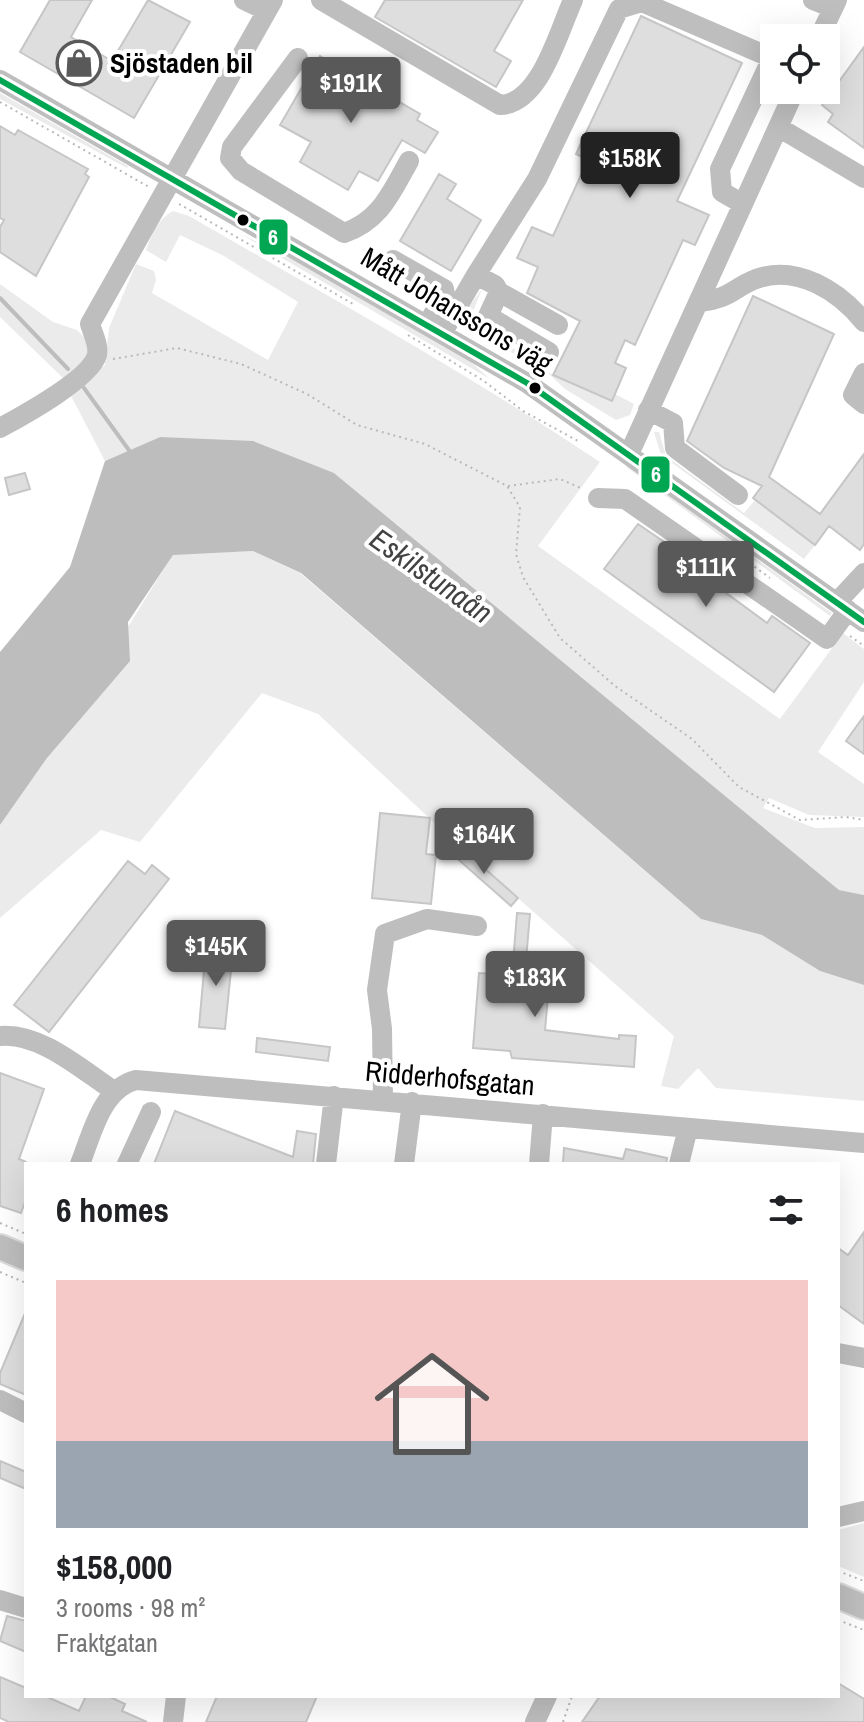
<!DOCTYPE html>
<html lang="en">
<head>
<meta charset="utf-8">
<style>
	body { margin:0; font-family:"Archivo Narrow",sans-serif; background:#f6f6f6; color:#202124; height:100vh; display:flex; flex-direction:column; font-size:30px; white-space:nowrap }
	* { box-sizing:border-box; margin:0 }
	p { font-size:26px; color:#757577 }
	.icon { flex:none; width:44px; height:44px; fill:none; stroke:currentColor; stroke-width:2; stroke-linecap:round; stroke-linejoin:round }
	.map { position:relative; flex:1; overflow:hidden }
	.drawer { position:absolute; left:24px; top:1162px; width:816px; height:536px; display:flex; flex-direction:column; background:#fff; border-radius:0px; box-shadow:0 8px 32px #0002 }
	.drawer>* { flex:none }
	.controls { position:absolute; left:760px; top:24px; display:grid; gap:16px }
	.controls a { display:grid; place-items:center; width:80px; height:80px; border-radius:0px; background:#fff; box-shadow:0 8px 32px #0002; font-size:40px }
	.price { position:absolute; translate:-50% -68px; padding:0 18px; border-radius:8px; background:#595959; color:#fff; font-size:26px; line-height:52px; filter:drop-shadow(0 2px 4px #0008) }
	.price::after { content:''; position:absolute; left:50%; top:48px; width:24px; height:18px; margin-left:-12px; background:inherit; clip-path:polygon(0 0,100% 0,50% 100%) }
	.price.selected { background:#222; color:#fff }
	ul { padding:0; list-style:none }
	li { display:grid; align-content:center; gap:16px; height:424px; padding:0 32px }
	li+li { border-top:2px solid #e0e0e0 }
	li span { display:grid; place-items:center; height:248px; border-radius:0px; color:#555 }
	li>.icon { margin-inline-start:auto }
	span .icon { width:144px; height:144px; fill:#fffc; stroke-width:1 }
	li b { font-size:34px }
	h2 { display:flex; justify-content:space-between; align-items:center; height:96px; padding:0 32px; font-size:34px }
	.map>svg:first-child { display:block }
	.green { fill:#ebebeb }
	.water { fill:#bdbdbd }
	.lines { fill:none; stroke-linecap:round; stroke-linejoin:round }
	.stream { stroke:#bdbdbd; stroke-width:4 }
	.building { fill:#dedede; stroke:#c6c6c6; stroke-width:2 }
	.major-casing { stroke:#dbdbdb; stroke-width:28 }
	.path { stroke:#b9b9b9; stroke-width:2; stroke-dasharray:2 4; stroke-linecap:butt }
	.minor { stroke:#bebebe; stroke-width:20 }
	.major { stroke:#bebebe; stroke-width:24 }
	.bus-1-casing { stroke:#fff; stroke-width:12 }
	.bus-1 { stroke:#00a651; stroke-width:6 }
	.bus-dot { fill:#000; stroke:#fff; stroke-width:3 }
	.labels { text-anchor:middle; stroke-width:8; stroke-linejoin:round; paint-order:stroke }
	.poi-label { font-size:28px; font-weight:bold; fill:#000; stroke:#fff; text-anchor:start }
	.street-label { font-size:28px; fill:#000; stroke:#fff }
	.water-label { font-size:30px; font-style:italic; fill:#424242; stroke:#fff }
	.line-badge { stroke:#fff; stroke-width:3 }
	.badge-label { font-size:22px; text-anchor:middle; font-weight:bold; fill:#fff }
</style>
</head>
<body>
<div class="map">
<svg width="864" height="1722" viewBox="0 0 864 1722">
	<rect width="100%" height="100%" fill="#fff"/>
	<path class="green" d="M0,93l128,73 -1,2 -127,-69z
		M173,211l16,5c139,80 278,157 411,246l-62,84 242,173 63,-86 21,16v33l-46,70 46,32v33l-55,-2 -40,-17 -6,10 52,20 49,-1v68l-25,-5 -505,-417 -174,-36 -55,24 -36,-69 36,-27 4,-37 27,-64 18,7 2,9 -4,13 116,67 30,-58 -74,-46 -44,-21 -14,27 -20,-12c6,-16 12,-31 27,-39z
		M239,233l56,28 177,102 18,16z
		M0,284l53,38 24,8 14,14v13l-27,22 -64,-62z
		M482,289l-12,30 83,56 58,26 4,-7 19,10 -4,11 -14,5 -51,-31 -19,-18 -89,-48z
		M654,432h5l7,24 78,57 11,-13 60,45 -11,14 -143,-104z
		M625,466l4,1 203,146 -2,3z
		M253,551l47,22 401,346 61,16 58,36 44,14v116l-148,-13 -18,-20 -20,21 -17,-3 13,-50 -216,-191 -140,-131 -56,-21 -122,149 -39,-12 -101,88v-93l47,-67 126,-204z
		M864,1523v54l-26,-11v-36z"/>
	<path class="water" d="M160,437l93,4 81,32 505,417 25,5v90l-44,-14 -58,-36 -61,-16 -400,-346 -48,-22 -80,4 -45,67 2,39 -83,97 -47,67v-173l70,-85 35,-106z"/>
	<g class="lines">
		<path class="stream" d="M0,298l68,71
			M84,388l47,65"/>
	</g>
	<path class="building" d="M50,0h42l-21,37 41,24 36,-61 42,22 -56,96 -114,-66z
		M385,0h138l-29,51 17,10 -15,26 -121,-70z
		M641,16l101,47 -65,138 32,14 -14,30 -12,-5 -48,105 -10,-5 -10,23 11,5 -14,33 -59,-26 27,-54 -53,-28 11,-26 -21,-9 15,-31 21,9 35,-76 -12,-6z
		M864,47v101l-36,-26 5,-8 -11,-9z
		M320,56l100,58 -3,6 21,12 -13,21 -23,-13 -24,41 -19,-10 -11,19 -48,-28 11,-20 -31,-17z
		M0,126l15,9 3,-5 70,39 -3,5 4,3 -53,99 -36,-24v-25l4,-7 -4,-2z
		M439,174l17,10 -9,15 34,21 -30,51 -51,-30z
		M753,296l81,38 -65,143 51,37 44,-60v90l-4,6 -31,-24 -14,19 -62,-47 9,-12 -38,-18 -37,-27z
		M25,473l5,16 -21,6 -4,-17z
		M638,524l38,26 -3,4 94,69 5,-7 38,27 -36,49 -170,-123z
		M864,716v38l-18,-13z
		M380,813l50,5 -4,36 10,1 -5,49 -59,-6z
		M458,845l60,53 -7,8 -60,-53z
		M128,861l17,13 7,-9 17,14 -120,153 -35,-27z
		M517,913l13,1 -6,69 25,2 -4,45 74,9v-4l17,1 -2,31 -122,-9 -2,-7 -37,-3 6,-75 33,2z
		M206,948l27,3 -8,78 -26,-2z
		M257,1038l73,9 -2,14 -72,-9z
		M0,1073l44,16 -25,70 7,3v37l-5,14 -21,-7z
		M175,1111l118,46 4,-26 19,3 -3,30h-159z
		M564,1148l59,11 3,-10 41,9 -1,6h-103z
		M864,1232v92l-26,-19v-57l10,7z
		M26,1311v84l-26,-11v-11z
		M0,1461l26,11v17l-26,-11z
		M7,1616l19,5v31l-26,-11z
		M0,1677l26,11v8h19l34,15 7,-15h22l17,8 -3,7 25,11h-138l-9,-4z
		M838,1683l26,16v23h-282l18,-26h238z
		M217,1696h100l-11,26h-100z"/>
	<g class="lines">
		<g class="major-casing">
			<path id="major" d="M0,1247l26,11
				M838,1596l26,11"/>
		</g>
		<path class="path" d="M0,102l149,85
			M179,204l174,100
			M408,335l76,46 39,30 55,30
			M113,359l64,-11 64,16 66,30 50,31 68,19 82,42 13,21 -4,47 7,23 37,61 55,48 77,53 47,48 61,33 46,-3 18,3
			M508,486l52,-7 23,10
			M740,556l30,22
			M850,636l14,10
			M0,1223l26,11
			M0,1272l26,11
			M838,1571l26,10
			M838,1620l26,10
			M500,1697v-1
			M563,1722l9,-26"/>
		<path class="minor" d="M244,0l23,11
			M321,0l179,105c40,-1 58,-72 73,-105
			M813,0l20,8
			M819,38l18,-38
			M298,58l-66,89 -2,11 11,13 103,62c36,-12 47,-40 65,-72
			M0,80l527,303 337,239
			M778,127l86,51
			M743,204l-21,-12 -2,-23 52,-111
			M393,260l51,29 1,5 -17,29
			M476,275l61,-96 82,-170 23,-7 132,57
			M499,292l59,33
			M699,302c33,-4 32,-13 57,-23 41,-15 83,12 108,43
			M443,332l33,-57 19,10 4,7 -11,24 61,36
			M864,373l-11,22 11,9
			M648,410l25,13 2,25 63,47
			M0,428c22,-12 90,-49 97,-73 2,-10 -4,-21 -7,-31l183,-324
			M629,454l166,-364
			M598,498l27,1 202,140 21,-29
			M837,602l27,-29
			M0,1036c40,-4 82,34 114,55
			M383,1100l-1,-71 -5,-39 8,-56 42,-15 50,7
			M80,1164c12,-30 21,-75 56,-84l728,63
			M127,1164l24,-52
			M326,1164l8,-68
			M404,1164l8,-62
			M539,1164l4,-50
			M679,1164l9,-36
			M838,1353l26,5
			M0,1400l26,13
			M838,1517l26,-6
			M0,1600l26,8
			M173,1722l3,-26
			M535,1722l12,-26"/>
		<use href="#major" class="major"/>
		<g class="bus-1-casing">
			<path id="bus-1" d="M0,80l527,303 337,239"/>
		</g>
		<use href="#bus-1" class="bus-1"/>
	</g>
	<defs>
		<g id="shop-ring" transform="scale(2.3)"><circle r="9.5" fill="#fff" stroke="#595959" stroke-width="1.5"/><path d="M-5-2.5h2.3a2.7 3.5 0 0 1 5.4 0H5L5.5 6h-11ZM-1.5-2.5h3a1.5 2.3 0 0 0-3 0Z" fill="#595959"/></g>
	</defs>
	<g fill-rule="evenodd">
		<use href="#shop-ring" x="79" y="63"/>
	</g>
	<g class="bus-dot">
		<circle cx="243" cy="220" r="7"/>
		<circle cx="535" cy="388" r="7"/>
	</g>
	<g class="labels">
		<g class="poi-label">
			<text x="110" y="73">Sjöstaden bil</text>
		</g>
		<g class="street-label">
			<text transform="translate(457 310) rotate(31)" y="10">Mått Johanssons väg</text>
			<text transform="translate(450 1078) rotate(5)" y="10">Ridderhofsgatan</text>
		</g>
		<g class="water-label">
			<text transform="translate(431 576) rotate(35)" y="10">Eskilstunaån</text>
		</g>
	</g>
	<g class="line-badge">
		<rect x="258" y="218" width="31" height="38" rx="8" fill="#00a651"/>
		<rect x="640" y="455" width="31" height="39" rx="8" fill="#00a651"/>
	</g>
	<g class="badge-label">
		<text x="273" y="245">6</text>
		<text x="656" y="482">6</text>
	</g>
</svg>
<div class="controls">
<a><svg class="icon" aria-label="locate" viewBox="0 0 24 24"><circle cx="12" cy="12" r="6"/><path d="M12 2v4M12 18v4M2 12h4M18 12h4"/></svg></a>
</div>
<b class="price" style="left:351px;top:125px">$191K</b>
<b class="price selected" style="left:630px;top:200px">$158K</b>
<b class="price" style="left:706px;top:609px">$111K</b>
<b class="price" style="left:484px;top:876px">$164K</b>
<b class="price" style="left:216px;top:988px">$145K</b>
<b class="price" style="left:535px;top:1019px">$183K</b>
<section class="drawer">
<h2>6 homes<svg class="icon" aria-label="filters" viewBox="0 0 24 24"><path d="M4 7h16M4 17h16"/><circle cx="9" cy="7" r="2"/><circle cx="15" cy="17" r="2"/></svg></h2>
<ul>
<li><span style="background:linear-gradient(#f6c9c9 65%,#9aa5b1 0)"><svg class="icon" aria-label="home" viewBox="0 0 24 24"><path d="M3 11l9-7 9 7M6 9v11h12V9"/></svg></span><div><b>$158,000</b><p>3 rooms · 98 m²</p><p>Fraktgatan</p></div></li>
</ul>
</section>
</div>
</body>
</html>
